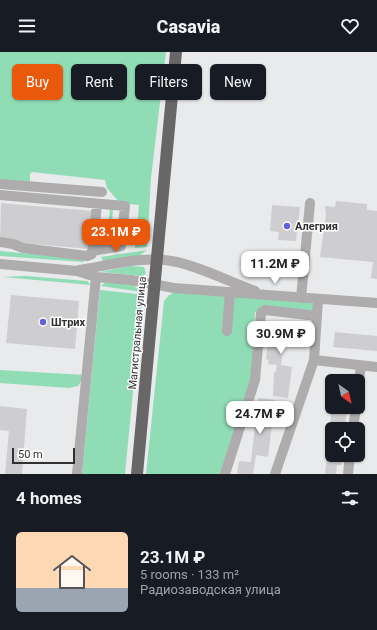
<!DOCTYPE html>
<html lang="en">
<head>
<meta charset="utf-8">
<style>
	body { margin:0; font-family:Roboto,sans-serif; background:#20242c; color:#f1f3f6; height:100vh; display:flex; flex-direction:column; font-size:15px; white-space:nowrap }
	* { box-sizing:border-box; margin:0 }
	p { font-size:13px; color:#9ea1a6 }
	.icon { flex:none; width:22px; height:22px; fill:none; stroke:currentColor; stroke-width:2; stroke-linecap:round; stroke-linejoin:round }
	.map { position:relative; height:422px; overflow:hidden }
	.sheet { display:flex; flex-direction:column; background:#171b24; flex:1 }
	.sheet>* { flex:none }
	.banner { position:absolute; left:12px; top:12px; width:353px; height:36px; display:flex; gap:8px }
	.needle { width:26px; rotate:147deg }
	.tools { position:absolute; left:325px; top:322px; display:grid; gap:8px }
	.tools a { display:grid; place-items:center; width:40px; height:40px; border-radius:6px; background:#171b24; box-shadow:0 1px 3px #0004; font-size:20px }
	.scale { position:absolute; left:12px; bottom:10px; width:63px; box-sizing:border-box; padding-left:4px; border:2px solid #313132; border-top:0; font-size:11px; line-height:14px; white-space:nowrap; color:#313132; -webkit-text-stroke:3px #fff; paint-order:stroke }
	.price { position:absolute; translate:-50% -34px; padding:0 9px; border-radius:8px; background:#fff; color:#222; font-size:13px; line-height:26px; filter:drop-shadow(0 1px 2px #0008) }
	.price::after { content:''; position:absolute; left:50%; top:24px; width:12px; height:9px; margin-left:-6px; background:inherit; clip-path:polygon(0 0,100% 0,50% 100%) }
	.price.current { background:#ea580c; color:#fff }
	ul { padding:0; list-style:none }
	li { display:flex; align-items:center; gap:12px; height:100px; padding:0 16px }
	li span { display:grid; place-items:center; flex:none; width:112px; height:80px; border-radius:6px; color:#555 }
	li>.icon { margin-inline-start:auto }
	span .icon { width:48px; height:48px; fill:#fffc; stroke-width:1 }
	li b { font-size:17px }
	h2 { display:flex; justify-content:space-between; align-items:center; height:48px; padding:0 16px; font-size:17px }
	.tag { padding:0 14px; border-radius:6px; background:#171b24; box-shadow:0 1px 3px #0004; font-size:14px; line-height:36px }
	.tag.current { background:#ea580c; color:#fff }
	header { display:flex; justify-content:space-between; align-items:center; height:52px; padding:0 16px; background:#171b24; font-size:18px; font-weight:800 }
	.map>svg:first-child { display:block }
	.green { fill:#90dcb5 }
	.building { fill:#ceced0 }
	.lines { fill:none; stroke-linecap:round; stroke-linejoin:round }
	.minor { stroke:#aeacad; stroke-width:10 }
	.highway { stroke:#696667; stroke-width:12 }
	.poi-dot { fill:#6362db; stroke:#fff; stroke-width:1.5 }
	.labels { text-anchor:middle; stroke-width:3; stroke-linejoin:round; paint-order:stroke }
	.poi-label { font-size:11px; font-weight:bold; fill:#313132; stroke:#fff; text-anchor:start }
	.street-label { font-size:11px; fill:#313132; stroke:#fff }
</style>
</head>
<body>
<header><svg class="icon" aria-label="menu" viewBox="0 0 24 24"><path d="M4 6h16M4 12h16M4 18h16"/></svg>Casavia<svg class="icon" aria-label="heart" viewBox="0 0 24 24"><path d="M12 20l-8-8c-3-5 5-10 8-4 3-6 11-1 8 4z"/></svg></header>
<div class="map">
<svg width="377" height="422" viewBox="0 0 377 422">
	<rect width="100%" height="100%" fill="#e8eaec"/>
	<path class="green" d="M0,0h166l-15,126 -4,69 -12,1 4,-43 -19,-2 -13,-15 -2,-8 -73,-8 -2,2v9l-30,-3z
		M110,157l3,1 -3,34h-4z
		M147,198l-8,6 -36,5 -2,-4z
		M0,199l82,8 2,3 -84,-6z
		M130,214l14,1 2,7 -5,2 -40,-4z
		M26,224l61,5 4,4 -88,-8z
		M106,230l27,3 9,7 -41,-6z
		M100,238l37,4 5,5 -17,175h-43z
		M176,240l134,9 3,3v6l-2,3 -51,-3 -5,2 -3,70 -30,92h-76l18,-173 5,-6z
		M0,318l85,5 -7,11 -9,2 -69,-5z"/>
	<path class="building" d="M336,149l31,3v6l10,1v68l-6,-1 2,-16 -53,-5 6,-43 -1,-8 10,1z
		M1,151l92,8 -4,38 -89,-8z
		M272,153l28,2 -4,34 -18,-1 1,-8 -9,-1z
		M11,243l68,6 -4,48 -69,-6z
		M268,269l11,2v2l23,3 -2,17 -16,-2 -3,22 11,2 -4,31 -15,-2 1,-24h2l1,-7 -9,-1 1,-4 -3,-1 3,-25 -3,-1z
		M335,280l42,4v15l-44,-4z
		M258,346l17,2 -7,57 -12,-2 -3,19h-16l2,-13 12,1z
		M0,354l27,3 -5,65h-17l4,-43 -9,-1z
		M332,355h15l-2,22h-13v26h10l-1,10h-4l-1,9h-11z"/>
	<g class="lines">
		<path class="minor" d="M0,132l102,8
			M0,143l125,11 -4,40 -29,5
			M0,190l13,2 10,4 64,8 5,-2 5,-50
			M0,212l77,7 19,6 35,3 43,8 203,15
			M79,218c31,-5 67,-15 98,-8 26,6 53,20 78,29
			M301,246l9,-95
			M318,248l-4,60 63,7
			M227,279l3,-39
			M358,336l3,-22
			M353,377l3,-22
			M77,422l19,-197
			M225,422l30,-94 6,-67 4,-3 52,6
			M275,422l39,-114
			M348,422l2,-19"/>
		<path class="highway" d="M137,422l39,-422"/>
	</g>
	<g class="poi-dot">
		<circle cx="287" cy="174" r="4"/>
		<circle cx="43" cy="270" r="4"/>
	</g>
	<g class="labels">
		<g class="poi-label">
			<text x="295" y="178">Алегрия</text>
			<text x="51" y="274">Штрих</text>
		</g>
		<g class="street-label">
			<text transform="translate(137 281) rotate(-85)" y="4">Магистральная улица</text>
		</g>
	</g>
</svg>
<div class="tools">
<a><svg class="needle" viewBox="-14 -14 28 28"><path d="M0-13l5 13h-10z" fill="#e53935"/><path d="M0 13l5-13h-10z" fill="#9ea1a6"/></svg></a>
<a><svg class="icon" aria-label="locate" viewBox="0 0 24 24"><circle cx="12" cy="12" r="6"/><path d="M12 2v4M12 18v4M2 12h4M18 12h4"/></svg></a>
</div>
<div class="scale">50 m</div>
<b class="price current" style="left:116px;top:201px">23.1M ₽</b>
<b class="price" style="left:275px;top:233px">11.2M ₽</b>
<b class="price" style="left:281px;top:303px">30.9M ₽</b>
<b class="price" style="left:260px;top:383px">24.7M ₽</b>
<div class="banner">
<a class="tag current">Buy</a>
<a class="tag">Rent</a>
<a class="tag">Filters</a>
<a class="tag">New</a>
</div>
</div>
<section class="sheet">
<h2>4 homes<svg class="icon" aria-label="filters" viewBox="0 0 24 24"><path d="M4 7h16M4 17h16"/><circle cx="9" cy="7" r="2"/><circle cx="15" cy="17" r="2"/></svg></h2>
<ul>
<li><span style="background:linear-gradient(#ffd9b3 70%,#9aa5b1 0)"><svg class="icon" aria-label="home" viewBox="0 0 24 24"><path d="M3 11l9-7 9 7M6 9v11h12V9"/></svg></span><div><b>23.1M ₽</b><p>5 rooms · 133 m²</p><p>Радиозаводская улица</p></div></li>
</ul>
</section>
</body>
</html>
